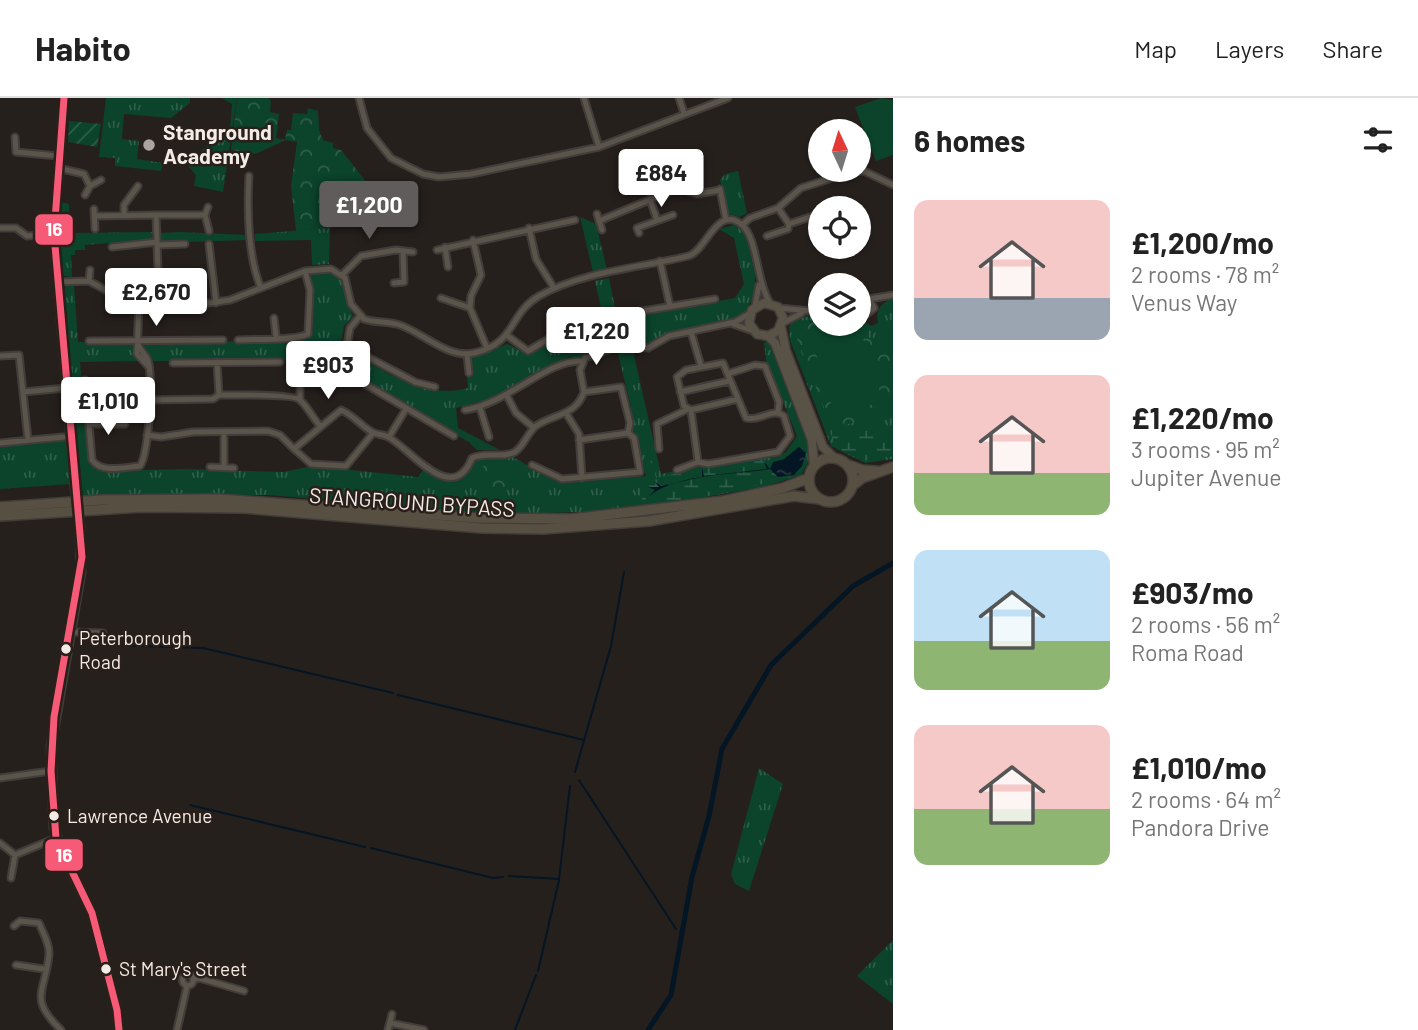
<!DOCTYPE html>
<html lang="en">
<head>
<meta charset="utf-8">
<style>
	body { margin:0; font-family:Barlow,sans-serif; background:#f6f6f6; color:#222; height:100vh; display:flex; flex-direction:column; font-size:26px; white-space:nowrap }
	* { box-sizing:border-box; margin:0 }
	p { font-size:23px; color:#767676 }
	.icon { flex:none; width:38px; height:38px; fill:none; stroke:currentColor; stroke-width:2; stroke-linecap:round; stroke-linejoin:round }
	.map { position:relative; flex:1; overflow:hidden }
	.drawer { display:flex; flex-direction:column; background:#fff; width:525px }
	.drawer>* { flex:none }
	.needle { width:46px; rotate:356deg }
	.buttons { position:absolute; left:808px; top:21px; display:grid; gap:14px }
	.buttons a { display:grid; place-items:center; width:63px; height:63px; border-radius:50%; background:#fff; box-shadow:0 2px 5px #0004; font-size:35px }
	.price { position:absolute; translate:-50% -60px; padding:0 16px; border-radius:7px; background:#fff; color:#222; font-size:23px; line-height:46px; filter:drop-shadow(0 2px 4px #0008) }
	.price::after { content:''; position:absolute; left:50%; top:42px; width:21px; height:16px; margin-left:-10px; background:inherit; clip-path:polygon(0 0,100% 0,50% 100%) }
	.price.current { background:#605c5b; color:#fff }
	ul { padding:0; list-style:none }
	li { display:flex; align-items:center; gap:21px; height:175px; padding:0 21px }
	li span { display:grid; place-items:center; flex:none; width:196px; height:140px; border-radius:14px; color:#555 }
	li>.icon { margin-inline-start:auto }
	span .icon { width:84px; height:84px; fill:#fffc; stroke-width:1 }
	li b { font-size:30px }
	h2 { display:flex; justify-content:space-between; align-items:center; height:84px; padding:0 21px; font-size:30px }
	header { display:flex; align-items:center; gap:42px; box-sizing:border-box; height:98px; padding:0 35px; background:#fff; border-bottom:2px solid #e0e0e0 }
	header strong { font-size:33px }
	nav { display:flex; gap:38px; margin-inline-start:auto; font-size:24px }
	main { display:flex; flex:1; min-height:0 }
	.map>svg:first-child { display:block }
	.grass { fill:url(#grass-tufts) }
	.forest { fill:url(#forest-crowns) }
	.wetland { fill:url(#wetland-marsh) }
	.garden { fill:url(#garden-furrows) }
	.pitch { fill:#0b432b }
	.water { fill:url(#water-ripples) }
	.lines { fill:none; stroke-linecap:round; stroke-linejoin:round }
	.stream { stroke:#041524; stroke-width:2 }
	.canal { stroke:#041524; stroke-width:5 }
	.street-casing { stroke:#423d3a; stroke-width:9 }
	.secondary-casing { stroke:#423d3a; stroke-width:11 }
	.primary-casing { stroke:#423d3a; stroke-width:12 }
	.street { stroke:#5a544b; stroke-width:5 }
	.secondary { stroke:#595246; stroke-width:8 }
	.primary { stroke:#575042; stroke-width:9 }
	.secondary-bridge-casing { stroke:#423d3a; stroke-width:11; stroke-linecap:butt }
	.secondary-bridge { stroke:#595246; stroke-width:8 }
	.bus-1-casing { stroke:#2a1f19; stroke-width:12 }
	.bus-1 { stroke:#f75a77; stroke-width:7 }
	.poi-dot { fill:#aba4a0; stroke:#2a1f19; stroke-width:2.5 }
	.bus-dot { fill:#f2ebe6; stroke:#2a1f19; stroke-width:2.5 }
	.labels { text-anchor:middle; stroke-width:5; stroke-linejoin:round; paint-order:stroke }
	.bus-label { font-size:19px; fill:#f2ebe6; stroke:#2a1f19; text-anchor:start }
	.poi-label { font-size:21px; font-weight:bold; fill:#f2ebe6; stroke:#2a1f19; text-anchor:start }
	.street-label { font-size:21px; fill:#f2ebe6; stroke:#2a1f19 }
	.line-badge { stroke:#2a1f19; stroke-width:2.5 }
	.badge-label { font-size:19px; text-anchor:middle; font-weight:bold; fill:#fff }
</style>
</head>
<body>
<header>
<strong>Habito</strong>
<nav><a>Map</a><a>Layers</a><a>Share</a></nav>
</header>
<main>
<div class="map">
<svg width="893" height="932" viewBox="0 0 893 932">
	<defs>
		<pattern id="grass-tufts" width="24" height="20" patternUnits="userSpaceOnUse" patternTransform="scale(1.75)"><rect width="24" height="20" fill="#0b432b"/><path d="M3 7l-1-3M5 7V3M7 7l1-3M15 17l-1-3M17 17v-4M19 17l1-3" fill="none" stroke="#2f5e4a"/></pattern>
		<pattern id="forest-crowns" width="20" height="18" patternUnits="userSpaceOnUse" patternTransform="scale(1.75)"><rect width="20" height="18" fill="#0b432b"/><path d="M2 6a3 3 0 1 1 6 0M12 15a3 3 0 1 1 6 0" fill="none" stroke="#2f5e4a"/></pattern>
		<pattern id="wetland-marsh" width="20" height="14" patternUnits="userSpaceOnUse" patternTransform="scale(1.75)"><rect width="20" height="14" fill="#0b432b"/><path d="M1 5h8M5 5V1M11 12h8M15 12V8" fill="none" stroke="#2f5e4a"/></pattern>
		<pattern id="garden-furrows" width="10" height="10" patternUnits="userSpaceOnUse" patternTransform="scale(1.75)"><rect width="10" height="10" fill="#0b432b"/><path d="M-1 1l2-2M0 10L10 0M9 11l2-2" fill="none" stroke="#2f5e4a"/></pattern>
		<pattern id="water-ripples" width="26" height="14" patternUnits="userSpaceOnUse" patternTransform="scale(1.75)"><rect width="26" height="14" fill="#041524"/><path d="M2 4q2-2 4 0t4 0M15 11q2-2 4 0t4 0" fill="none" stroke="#293744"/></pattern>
	</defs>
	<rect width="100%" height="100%" fill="#26201d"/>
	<path class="grass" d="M106,0h84v5l-19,15 -47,-4 -2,25 17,2 -2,18 26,4 -2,8 -46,-5v-8l-16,-1z
		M222,0h15l-14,94 -29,-6 2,-11 -10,-12 33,-27 -3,-7 14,-1 2,-24z
		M738,73l9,42 -7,4 -11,-3 -9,-34 5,-6z
		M60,104l9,2 1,29 82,-1v8l-67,5v5h-10v5h-4l1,22 -8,-1 -4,-7z
		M580,119l16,7 11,46 -14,2z
		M734,127l10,7 3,7 8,35v19l-10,20 -15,7 -63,14 -17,10 -39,1 -31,12h-11l-75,41 -38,10 2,20 42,22h-23l-8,-8 -130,-73h-40l-1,-9 -147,1 -9,-18 165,-3 6,-10 -3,-53 2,-4h17l12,6 12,38 -9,9 -4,22c40,18 81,53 128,40l-1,-12 5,-2 -3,-15 38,-15c7,2 13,9 21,9 5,0 56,-27 69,-31l5,-10 -7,-31 14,-3 7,35 8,5 111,-20 9,-14 -10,-46 -15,-9z
		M330,130l-1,36 -17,1 -1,-25 -56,1v-7z
		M180,134l67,3v5l-87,3 -1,-10z
		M74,187l4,57 57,1 3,18 -58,1 9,101 15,8 79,-2 100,3 29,-6 106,11 5,-7c12,6 31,16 43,5 6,-5 6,-13 13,-18h34l44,25 89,-6 -9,-37 -5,-8 -1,-24 -14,-57 16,1 28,123 67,-13 50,-4 8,-5 11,-16 -31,-76 -2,-18 5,1 6,12 33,88 2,16 -9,16 -38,12 -100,17 -83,8 -75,2 -237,-19 -121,-1 -64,3 -21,-203 4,-8z
		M893,200v161l-28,4 -34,-17 -41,-106 -1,-13c6,-11 20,-11 32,-11v8h38v-6l12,8 7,-3c-3,-14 4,-20 15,-25z
		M67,342l3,44 -70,5v-43z
		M759,670l24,16 -34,107 -14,-7 -4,-10z
		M893,842v64l-36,-28z"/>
	<path class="forest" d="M237,0h31l3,3 -1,11 9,2 -3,24 9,2 2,-10h4l2,-17 14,1 1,-6 10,3 1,19 4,10 10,3v5l8,2 57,72 -102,9 -5,-45 6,-44 -11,-2 -31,14 -24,-4z
		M821,223l38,2 13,19 21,-7v75l-48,15h-11l-6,-7 -33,-84v-5l6,-6z
		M493,366l17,12 2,6 -6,5h-9l-5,6 -9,1 -6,-19 4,-8z"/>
	<path class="wetland" d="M639,307l17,73 45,-10 62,-8 6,7 29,-21 7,2 2,11 -7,13 -13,6c-35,8 -111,30 -144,22l-4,-5 3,-11 12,-6z
		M893,328v30l-29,5 -27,-12 -8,-20 25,4z"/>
	<path class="garden" d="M69,23l32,3 -4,23 -29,-5z"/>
	<path class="pitch" d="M881,0l12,2v55l-17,6 -21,-54z
		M860,231l23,72 -48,15 -22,-72z"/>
	<path class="water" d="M799,349l7,6 -4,13 -8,9 -16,2 -8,-8c-39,7 -91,3 -122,28l7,-7 -7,-3h11l-5,-6 7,5 41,-9v-9l2,8 63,-7 -4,-9 7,9 3,-7 11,-3z"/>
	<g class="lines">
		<path class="stream" d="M112,547l91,3 190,45
			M398,597l186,45
			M575,674l36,-126 13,-74
			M579,682l97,149
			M190,707l175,42
			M371,750l122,30 10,-1
			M509,778l50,3 11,-93
			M680,835h2
			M538,873l21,-91
			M515,932l21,-55"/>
		<path class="canal" d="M648,932l23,-35 21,-118 17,-61 13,-67 49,-84 82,-79 40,-23"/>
		<g class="street-casing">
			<path id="street" d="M359,0l8,30 24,30 32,16 16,3 32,-3 128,-27 129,-49
				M584,0l15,49
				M679,0l5,15
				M15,39l1,15 42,4
				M58,70l26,6 6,12 11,-6
				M249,78c-2,33 -1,82 12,112
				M720,91l6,31
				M85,97l5,-9
				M650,101l7,21
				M208,109l-3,8 4,16
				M94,111l1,20
				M124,116v-9l14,-19
				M597,116l5,16
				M156,117h49
				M95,118l61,-1 1,27
				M599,123l79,-33 19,6 23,-4
				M789,126l30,-10
				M742,127l8,-7 28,-10 23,-20 50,-16 13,-1 29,14
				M0,130h16l11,8 27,-2
				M529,130l7,31 18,29
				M639,135l-2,-5 36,-13
				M767,138l21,-7 1,-5 -11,-16
				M473,142l8,35 -10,21 -1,12 17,40
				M209,146l7,59
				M157,147l28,-1
				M112,149l45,-5 2,60
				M445,149l3,20
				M437,152l138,-30
				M660,163l10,45
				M342,177l19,-19 35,-6 17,2
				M89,183l1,-11
				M57,184l32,-1 37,20 83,2 21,-3 75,-29 26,-2 14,9 6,26 13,15c11,4 24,2 36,6 23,8 48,34 74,28 43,-10 34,-39 65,-57 44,-25 101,-28 149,-40 18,-4 28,-51 53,-32 17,13 15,58 29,79
				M394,185l10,-1 -1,-31
				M441,200l29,10
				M869,201l24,-4
				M859,203l10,-2 5,9 -7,6 -8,-2
				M139,204l-2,52 11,12
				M755,208l4,-21
				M779,210l42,4
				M637,214l78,-13
				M360,218l-10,12 -3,18 68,36 20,5
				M274,220l2,18
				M783,225l19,-10
				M733,226l20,7
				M691,234l10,34
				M508,238l20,15 24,-14 35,-14
				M238,242c17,-1 57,1 70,-6l2,-44 -5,-19
				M89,243l134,-1
				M467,256l2,19
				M0,258l19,-1 9,85
				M217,264l2,33
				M173,265l107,-1
				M723,265l23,55c14,4 26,-11 38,-2l6,20 -12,16 -70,12 -10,-2 -7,-52 -7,-4 -7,-29 9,-7z
				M730,275l25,-8 10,1 14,36 -1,10
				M85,282l7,80c10,14 33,7 48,6 9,-12 14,-94 7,-108 -3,-5 -7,-8 -9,-14
				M115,284h7l5,15 22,-2
				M365,286l89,52
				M23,294l43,-4
				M680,294l49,-11
				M507,298l9,17 18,15
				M300,301v-27l44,2
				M149,302l64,-1 6,-4c13,0 76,-1 81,5 7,6 13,18 20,26
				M480,310l9,29
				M465,312c42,-6 83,-51 117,-49
				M691,312l47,-11
				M566,315l13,21 3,44
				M89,326h36
				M373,335l-27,33 -35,-2 -17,-15 47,-39c11,4 20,16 31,22 5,3 11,2 16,5 21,10 64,71 84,21 14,-7 30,1 43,-6 9,-6 13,-20 21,-26 17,-12 40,-10 48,-34l-4,-22 5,-12 35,-12 28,2 21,-12 66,-14 14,-8
				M147,337l14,2 32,-5 75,-1 12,4 14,14
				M389,339l17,-28
				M579,342l49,-7
				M0,345l63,-6
				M659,351l-2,-25 29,-14
				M532,367l30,14 78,-7 -6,-34 -6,-5 2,-10 -9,-36 -37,5
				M210,369l24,1
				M224,369v-35
				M677,372l21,-8
				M69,534l34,1
				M0,680l51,-7
				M0,745l15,12 41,-17
				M11,780l4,-23
				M14,828l6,-5 19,2c4,10 11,21 10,32 -4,38 -21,43 12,75
				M16,867l28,4
				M182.5 882a5.5 5.5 0 1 1 11 0a5.5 5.5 0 1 1-11 0Z
				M193,882l6,-2 45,13
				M390,925l34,7
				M177,932l10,-44
				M388,932l4,-16"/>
		</g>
		<g class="secondary-casing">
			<path id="secondary" d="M64,0l-10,136 21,253
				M781,229l5,24 37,96 11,11
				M768,238l10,-5 5,-13 -5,-11 -14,-4 -12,7 -3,13 8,11 11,2 7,7 37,97 2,26
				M80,428l1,46 -30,174 3,82 9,26 29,59 25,97 2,20"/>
		</g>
		<g class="primary-casing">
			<path id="primary" d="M809 382a22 22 0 1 1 44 0a22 22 0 1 1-44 0Z
				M846,366l16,6 14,1
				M852,388l10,-8 31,-11
				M0,409l101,-7 118,-1 259,19 93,1 152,-18 60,-13 26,-10
				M0,418l142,-9 101,1 238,20 62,1 106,-8 145,-25 25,3"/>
		</g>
		<use href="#street" class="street"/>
		<use href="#secondary" class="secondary"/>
		<use href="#primary" class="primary"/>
		<g class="secondary-bridge-casing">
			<path id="secondary-bridge" d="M75,389l5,39"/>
		</g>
		<use href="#secondary-bridge" class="secondary-bridge"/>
		<g class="bus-1-casing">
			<path id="bus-1" d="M64,0l-10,136 28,323 -28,160 -3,54 5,67 36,75 25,97 2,20"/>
		</g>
		<use href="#bus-1" class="bus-1"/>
	</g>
	<circle class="poi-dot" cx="149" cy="47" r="7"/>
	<g class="bus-dot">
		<circle cx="66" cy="551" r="6"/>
		<circle cx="54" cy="718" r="6"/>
		<circle cx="106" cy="871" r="6"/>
	</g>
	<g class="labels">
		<g class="bus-label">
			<text x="79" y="547">Peterborough<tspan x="79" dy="24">Road</tspan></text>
			<text x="67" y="725">Lawrence Avenue</text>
			<text x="119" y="878">St Mary's Street</text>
		</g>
		<g class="poi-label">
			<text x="163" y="42">Stanground<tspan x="163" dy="24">Academy</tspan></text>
		</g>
		<g class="street-label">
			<text transform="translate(412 405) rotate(4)" y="7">STANGROUND BYPASS</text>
		</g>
	</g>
	<g class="line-badge">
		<rect x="34" y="115" width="40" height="33" rx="7" fill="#f75a77"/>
		<rect x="44" y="740" width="40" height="34" rx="7" fill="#f75a77"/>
	</g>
	<g class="badge-label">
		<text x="54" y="138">16</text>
		<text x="64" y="764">16</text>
	</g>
</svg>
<div class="buttons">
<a><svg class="needle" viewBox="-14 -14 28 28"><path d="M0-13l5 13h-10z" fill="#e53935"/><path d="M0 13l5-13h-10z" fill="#767676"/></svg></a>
<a><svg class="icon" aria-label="locate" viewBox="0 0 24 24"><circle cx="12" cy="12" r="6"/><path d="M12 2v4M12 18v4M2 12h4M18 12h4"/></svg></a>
<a><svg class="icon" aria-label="layers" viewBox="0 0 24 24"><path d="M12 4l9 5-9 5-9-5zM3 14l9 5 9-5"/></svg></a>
</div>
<b class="price" style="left:661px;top:111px">£884</b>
<b class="price current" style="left:369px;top:143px">£1,200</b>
<b class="price" style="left:156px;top:230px">£2,670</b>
<b class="price" style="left:596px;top:269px">£1,220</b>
<b class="price" style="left:328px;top:303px">£903</b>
<b class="price" style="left:108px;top:339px">£1,010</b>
</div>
<section class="drawer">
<h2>6 homes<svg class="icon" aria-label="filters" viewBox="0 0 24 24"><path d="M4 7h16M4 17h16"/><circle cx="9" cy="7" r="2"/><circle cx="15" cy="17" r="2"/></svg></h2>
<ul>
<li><span style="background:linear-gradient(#f6c9c9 70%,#9aa5b1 0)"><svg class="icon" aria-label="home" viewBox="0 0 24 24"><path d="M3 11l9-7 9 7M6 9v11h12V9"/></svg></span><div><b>£1,200/mo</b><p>2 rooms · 78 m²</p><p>Venus Way</p></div></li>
<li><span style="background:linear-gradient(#f6c9c9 70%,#8fb573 0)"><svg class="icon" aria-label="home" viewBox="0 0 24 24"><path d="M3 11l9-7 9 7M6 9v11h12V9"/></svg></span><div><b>£1,220/mo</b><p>3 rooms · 95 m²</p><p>Jupiter Avenue</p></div></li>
<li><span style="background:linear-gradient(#bfe0f5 65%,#8fb573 0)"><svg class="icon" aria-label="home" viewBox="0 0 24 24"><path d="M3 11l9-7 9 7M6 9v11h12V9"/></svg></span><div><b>£903/mo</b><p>2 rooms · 56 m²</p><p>Roma Road</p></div></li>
<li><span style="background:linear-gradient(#f6c9c9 60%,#8fb573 0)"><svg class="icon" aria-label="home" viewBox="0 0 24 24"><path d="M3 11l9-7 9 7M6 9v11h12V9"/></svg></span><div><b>£1,010/mo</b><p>2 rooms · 64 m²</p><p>Pandora Drive</p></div></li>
</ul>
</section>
</main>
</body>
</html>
